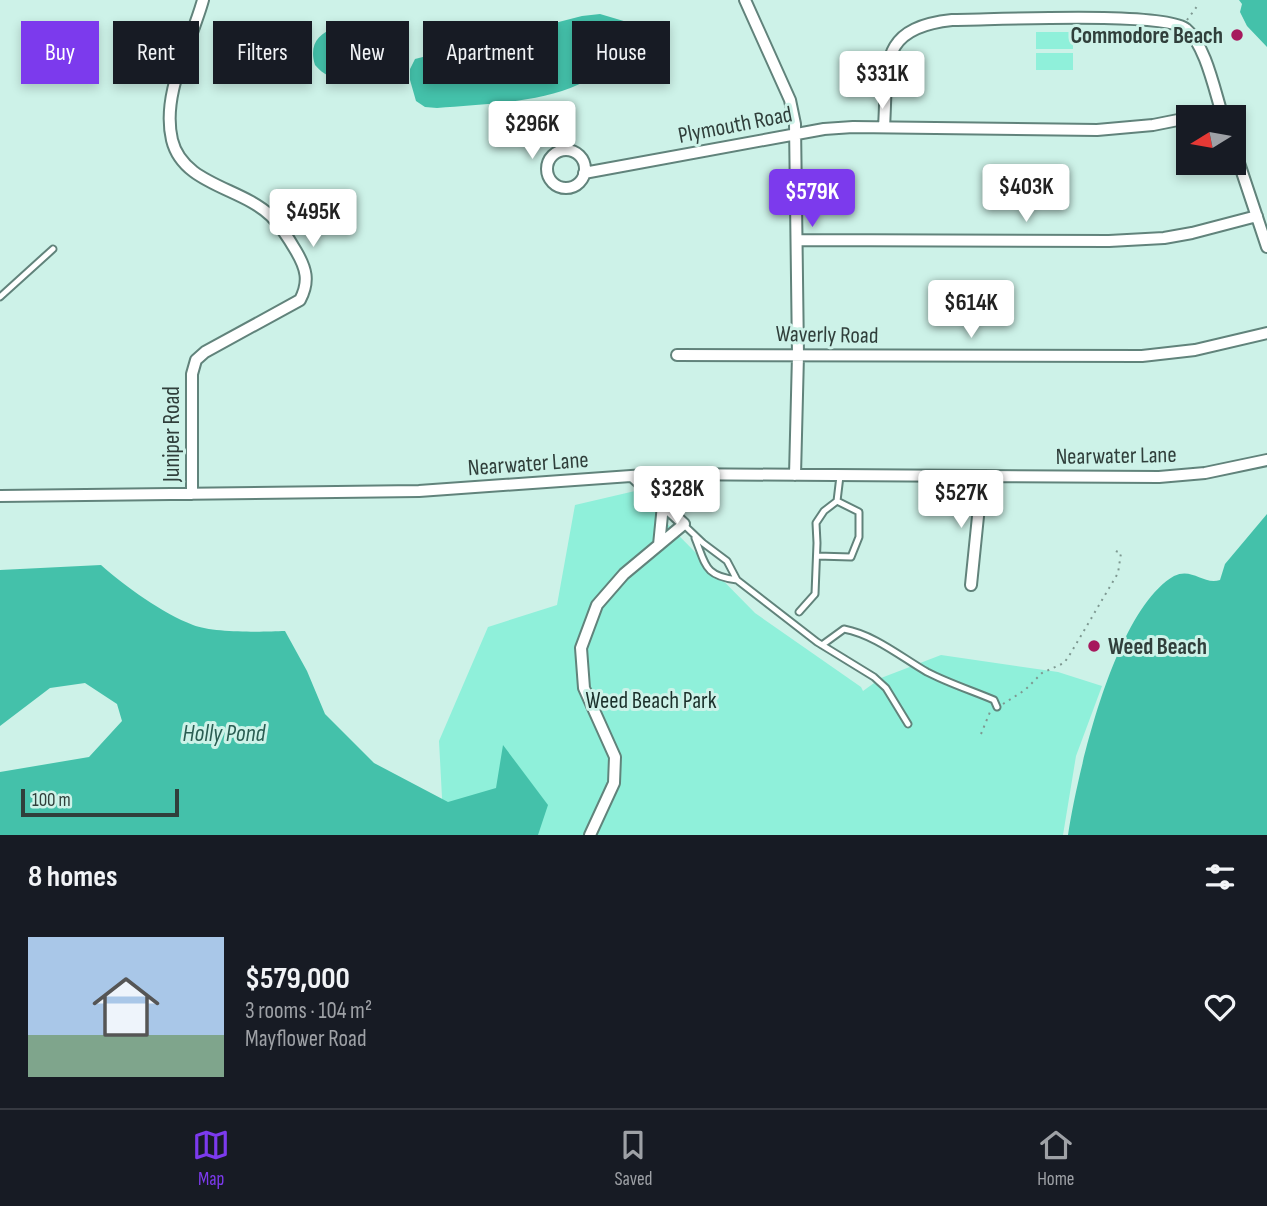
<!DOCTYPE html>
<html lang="en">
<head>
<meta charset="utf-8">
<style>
	body { margin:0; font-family:"Sofia Sans Condensed",sans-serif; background:#20242c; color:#f1f3f6; height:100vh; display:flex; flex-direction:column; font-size:26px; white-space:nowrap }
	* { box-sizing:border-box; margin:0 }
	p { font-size:23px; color:#9ea1a6 }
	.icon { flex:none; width:38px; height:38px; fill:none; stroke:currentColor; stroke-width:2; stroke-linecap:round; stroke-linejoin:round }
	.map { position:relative; height:835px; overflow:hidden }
	.details { display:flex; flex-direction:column; background:#171b24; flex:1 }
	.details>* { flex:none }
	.hud { position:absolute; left:21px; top:21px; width:700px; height:63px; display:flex; gap:14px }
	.needle { width:46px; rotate:259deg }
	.buttons { position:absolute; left:1176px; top:105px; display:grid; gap:14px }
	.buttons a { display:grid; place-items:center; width:70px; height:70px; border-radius:0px; background:#171b24; box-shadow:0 4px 10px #0003; font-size:35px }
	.scale { position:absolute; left:21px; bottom:18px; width:158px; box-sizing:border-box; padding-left:7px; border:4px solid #303f3b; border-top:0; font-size:19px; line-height:24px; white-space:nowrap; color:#303f3b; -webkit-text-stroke:5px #cdf2e8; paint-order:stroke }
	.price { position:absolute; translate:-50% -60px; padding:0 16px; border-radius:7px; background:#fff; color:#222; font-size:23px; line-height:46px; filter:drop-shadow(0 2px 4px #0008) }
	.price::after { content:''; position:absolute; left:50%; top:42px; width:21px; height:16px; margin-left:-10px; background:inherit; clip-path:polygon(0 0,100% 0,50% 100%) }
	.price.selected { background:#7c3aed; color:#fff }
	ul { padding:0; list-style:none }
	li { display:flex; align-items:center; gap:21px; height:175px; padding:0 28px }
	li span { display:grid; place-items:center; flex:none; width:196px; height:140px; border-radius:0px; color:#555 }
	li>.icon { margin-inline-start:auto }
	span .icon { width:84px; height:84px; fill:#fffc; stroke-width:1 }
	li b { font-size:30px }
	h2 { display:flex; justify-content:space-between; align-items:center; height:84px; padding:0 28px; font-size:30px }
	.pill { padding:0 24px; border-radius:0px; background:#171b24; box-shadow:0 4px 10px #0003; font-size:24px; line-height:63px }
	.pill.selected { background:#7c3aed; color:#fff }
	.menu { display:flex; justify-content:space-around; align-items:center; height:98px; border-top:2px solid #363941; background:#171b24; font-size:19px; color:#9ea1a6 }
	.menu a { display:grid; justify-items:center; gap:4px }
	.menu .selected { color:#7c3aed }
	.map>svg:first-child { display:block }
	.green { fill:#8ff0da }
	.water { fill:#44c1aa }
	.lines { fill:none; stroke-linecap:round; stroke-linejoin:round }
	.lane-casing { stroke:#61837b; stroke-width:9 }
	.street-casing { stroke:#61837b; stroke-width:14 }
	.path { stroke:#7e9891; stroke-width:2; stroke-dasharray:2 5; stroke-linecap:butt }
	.lane { stroke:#fff; stroke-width:5 }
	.street { stroke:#fff; stroke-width:10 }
	.poi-dot { fill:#a6195d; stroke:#cdf2e8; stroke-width:2.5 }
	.labels { text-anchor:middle; stroke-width:6; stroke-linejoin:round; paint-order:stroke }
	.poi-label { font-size:23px; font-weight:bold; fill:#303f3b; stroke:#cdf2e8; text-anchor:end }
	.street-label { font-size:23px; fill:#303f3b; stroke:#cdf2e8 }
	.park-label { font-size:23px; fill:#1a2f2a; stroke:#cdf2e8 }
	.water-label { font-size:24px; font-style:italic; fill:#2a5d52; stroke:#cdf2e8 }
</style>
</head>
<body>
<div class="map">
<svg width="1267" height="835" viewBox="0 0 1267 835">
	<rect width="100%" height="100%" fill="#cdf2e8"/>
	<path class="green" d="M1036,32h37v17h-37z
		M1036,53h37v17h-37z
		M635,491l120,122 106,74 2,4 18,-13 60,-23 117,17 44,14 -26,70 -13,79h-619l-5,-94 49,-114 69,-22 18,-100z"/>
	<path class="water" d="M1239,0h28v47l-20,-21 -7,-14 2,-8z
		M600,14l27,8 2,17c-34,65 -126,63 -192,69l-12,-1 -9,-6 -6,-21v-11l5,-10 167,-43z
		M336,28l6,1 4,5 10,43c-17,4 -30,1 -41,-12 -6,-19 2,-32 21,-37z
		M1267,514v321h-199c10,-65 47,-225 106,-259 18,-9 29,9 46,4l5,-16z
		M101,565c25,22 61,48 92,60 20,8 69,7 92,6l22,40 18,43 49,49 74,39 48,-14 7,-43 45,60 -10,30h-538v-63l89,-15 33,-36 -5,-17 -32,-21 -35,5 -50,38v-156z"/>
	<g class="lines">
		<g class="lane-casing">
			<path id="lane" d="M0,297l53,-48
				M684,525l19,18 24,18 10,19 80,62 57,35 12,11 22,36
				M695,538c11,27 9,38 42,42
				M817,556l34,1 8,-20v-25l-22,-11
				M799,612l16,-18 2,-51 -1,-20 8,-12 13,-10 3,-25
				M822,645l22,-16c31,6 57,28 83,43 21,11 46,19 67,28l3,7"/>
		</g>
		<g class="street-casing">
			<path id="street" d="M745,0l45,100 5,24 3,231 -3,120
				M1190,117l31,-7
				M884,127c4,-61 -7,-99 68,-107 38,0 213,-9 234,9 20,16 29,64 37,88
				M1234,148l33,99
				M547 169a19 19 0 1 1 38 0a19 19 0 1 1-38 0Z
				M584,173l240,-44 29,-2 244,3 56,-5 35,-7
				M797,240l312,1 55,-3 28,-5 65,-17
				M677,355l465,1 53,-6 72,-17
				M192,494v-120l4,-14 9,-8 95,-52c10,-19 6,-32 -4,-49 -7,-12 -16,-26 -25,-35 -30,-29 -88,-31 -99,-76 -11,-47 19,-96 31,-140
				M0,496l419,-5 240,-17 500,3 46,-4 62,-13
				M659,545l4,-40
				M971,585l11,-108
				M590,835l24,-52 1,-26 -31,-69 -3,-40 16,-43 27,-31 60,-50 -52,-48"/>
		</g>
		<path class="path" d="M1187,20l11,-15
			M1003,704l22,-14 17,-17 22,-10 5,-7 49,-83 3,-20 -8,-3
			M981,734l9,-22"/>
		<use href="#lane" class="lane"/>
		<use href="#street" class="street"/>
	</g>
	<g class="poi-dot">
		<circle cx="1237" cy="35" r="7"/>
		<circle cx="1094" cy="646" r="7"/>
	</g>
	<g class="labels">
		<g class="poi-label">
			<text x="1223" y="43">Commodore Beach</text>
			<text x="1108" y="654" text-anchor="start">Weed Beach</text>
		</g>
		<g class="street-label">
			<text transform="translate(735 124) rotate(-11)" y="8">Plymouth Road</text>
			<text transform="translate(827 334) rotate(1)" y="8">Waverly Road</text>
			<text transform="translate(171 434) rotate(-90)" y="8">Juniper Road</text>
			<text transform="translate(1116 455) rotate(-1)" y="8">Nearwater Lane</text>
			<text transform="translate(528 463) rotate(-4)" y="8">Nearwater Lane</text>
		</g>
		<g class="park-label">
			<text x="651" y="708">Weed Beach Park</text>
		</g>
		<g class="water-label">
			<text x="224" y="741">Holly Pond</text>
		</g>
	</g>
</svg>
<div class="buttons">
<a><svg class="needle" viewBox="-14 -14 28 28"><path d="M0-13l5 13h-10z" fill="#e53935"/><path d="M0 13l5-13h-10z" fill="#9ea1a6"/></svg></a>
</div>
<div class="scale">100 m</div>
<b class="price" style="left:882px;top:111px">$331K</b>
<b class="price" style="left:532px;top:161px">$296K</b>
<b class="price" style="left:1026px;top:224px">$403K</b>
<b class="price selected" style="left:812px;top:229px">$579K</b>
<b class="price" style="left:313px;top:249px">$495K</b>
<b class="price" style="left:971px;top:340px">$614K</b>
<b class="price" style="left:677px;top:526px">$328K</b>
<b class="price" style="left:961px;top:530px">$527K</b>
<div class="hud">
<a class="pill selected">Buy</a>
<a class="pill">Rent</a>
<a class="pill">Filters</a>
<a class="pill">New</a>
<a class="pill">Apartment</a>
<a class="pill">House</a>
</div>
</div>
<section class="details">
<h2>8 homes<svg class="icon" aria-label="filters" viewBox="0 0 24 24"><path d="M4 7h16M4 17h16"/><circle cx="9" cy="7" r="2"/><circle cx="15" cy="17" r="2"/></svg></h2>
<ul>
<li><span style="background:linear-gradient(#a9c7e8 70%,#7fa58c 0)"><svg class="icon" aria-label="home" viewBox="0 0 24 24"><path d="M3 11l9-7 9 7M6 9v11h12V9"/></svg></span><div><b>$579,000</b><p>3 rooms · 104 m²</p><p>Mayflower Road</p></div><svg class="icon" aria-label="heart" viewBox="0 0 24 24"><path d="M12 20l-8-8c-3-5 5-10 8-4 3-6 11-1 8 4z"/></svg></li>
</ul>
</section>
<nav class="menu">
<a class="selected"><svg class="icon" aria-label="map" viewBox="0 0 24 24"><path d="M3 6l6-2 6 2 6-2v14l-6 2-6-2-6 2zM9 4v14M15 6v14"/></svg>Map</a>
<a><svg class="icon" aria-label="saved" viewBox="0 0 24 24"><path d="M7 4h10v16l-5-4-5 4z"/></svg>Saved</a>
<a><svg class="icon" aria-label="home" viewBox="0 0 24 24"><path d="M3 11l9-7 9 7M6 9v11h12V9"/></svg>Home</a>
</nav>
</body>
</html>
